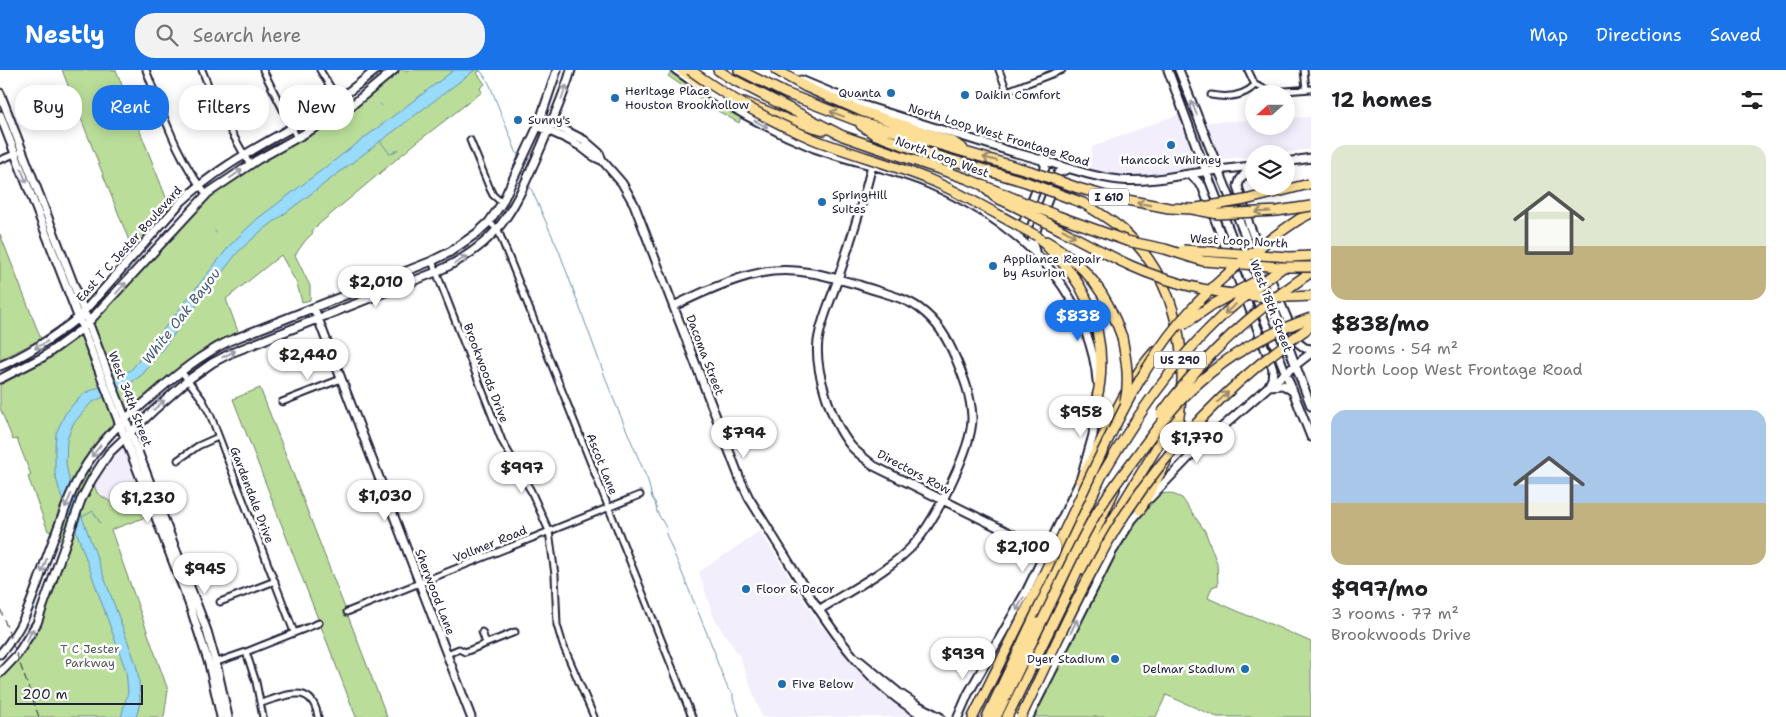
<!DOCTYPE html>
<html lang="en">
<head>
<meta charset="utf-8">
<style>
	body { margin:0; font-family:"Shantell Sans",sans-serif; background:#f2f2f2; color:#202124; height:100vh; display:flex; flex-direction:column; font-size:19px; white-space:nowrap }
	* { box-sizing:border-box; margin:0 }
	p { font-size:16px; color:#757577 }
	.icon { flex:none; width:28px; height:28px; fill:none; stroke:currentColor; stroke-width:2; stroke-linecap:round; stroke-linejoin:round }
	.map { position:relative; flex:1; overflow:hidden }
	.side { display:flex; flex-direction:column; background:#fff; width:475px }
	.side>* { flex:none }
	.banner { position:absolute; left:15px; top:15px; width:475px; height:45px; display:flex; gap:10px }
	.needle { width:32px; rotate:249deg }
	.controls { position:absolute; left:1245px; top:15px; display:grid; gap:10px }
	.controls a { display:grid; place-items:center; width:50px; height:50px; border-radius:50%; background:#fff; box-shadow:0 2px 12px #0003; font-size:25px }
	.scale { position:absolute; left:15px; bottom:12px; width:128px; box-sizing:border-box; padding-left:5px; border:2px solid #22223b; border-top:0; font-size:14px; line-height:18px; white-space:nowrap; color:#22223b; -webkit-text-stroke:4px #fff; paint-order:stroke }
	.price { position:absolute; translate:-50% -42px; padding:0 11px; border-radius:18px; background:#fff; color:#222; font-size:16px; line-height:32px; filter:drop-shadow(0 1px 2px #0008) }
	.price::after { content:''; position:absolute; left:50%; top:30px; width:15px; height:11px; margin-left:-8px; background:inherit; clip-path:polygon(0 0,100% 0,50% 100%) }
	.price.selected { background:#1a73e8; color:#fff }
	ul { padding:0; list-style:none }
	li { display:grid; align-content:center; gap:10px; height:265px; padding:0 20px }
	li span { display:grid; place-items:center; height:155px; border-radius:15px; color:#555 }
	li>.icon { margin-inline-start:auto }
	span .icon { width:90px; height:90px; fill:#fffc; stroke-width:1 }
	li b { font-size:21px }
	h2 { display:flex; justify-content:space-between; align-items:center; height:60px; padding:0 20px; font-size:21px }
	.chip { padding:0 18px; border-radius:20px; background:#fff; box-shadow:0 2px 12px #0003; font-size:18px; line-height:45px }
	.chip.selected { background:#1a73e8; color:#fff }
	header { display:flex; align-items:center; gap:30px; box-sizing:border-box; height:70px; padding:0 25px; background:#1a73e8; color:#fff }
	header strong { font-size:24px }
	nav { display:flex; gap:28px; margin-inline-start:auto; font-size:18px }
	.search { width:350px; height:45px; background:#f2f2f2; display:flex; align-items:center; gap:12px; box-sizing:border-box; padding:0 18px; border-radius:20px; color:#757577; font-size:19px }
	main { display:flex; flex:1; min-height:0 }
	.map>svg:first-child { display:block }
	.built { fill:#f2eefc }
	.green { fill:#bade99; stroke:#6e806a }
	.water { fill:#98dbfa; stroke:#6991ae }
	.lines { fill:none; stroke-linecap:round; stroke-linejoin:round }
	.stream { stroke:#6991ae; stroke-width:1 }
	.street-casing { stroke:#22223b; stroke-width:9 }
	.secondary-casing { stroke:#22223b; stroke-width:11 }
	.highway-casing { stroke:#22223b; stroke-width:12 }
	.street { stroke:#fff; stroke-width:5 }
	.secondary { stroke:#fff; stroke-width:7 }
	.highway { stroke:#fdde96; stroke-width:9 }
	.rail { stroke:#22223b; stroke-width:1; stroke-dasharray:8 4; stroke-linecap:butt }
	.highway-bridge-casing { stroke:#22223b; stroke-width:12; stroke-linecap:butt }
	.highway-bridge { stroke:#fdde96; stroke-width:9 }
	.oneway { stroke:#9c9ca7 }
	.oneway2 { stroke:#9a896d }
	.poi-dot { fill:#1f6fb2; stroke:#fff; stroke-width:2 }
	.labels { text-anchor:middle; stroke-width:5; stroke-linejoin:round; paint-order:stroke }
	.shield { fill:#fff; stroke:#646476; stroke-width:1 }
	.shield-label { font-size:11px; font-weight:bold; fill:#22223b }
	.poi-label { font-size:12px; fill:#22223b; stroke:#fff; text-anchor:start }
	.street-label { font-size:12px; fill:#22223b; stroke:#fff }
	.park-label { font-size:12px; fill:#505a57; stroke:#fff }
	.water-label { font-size:14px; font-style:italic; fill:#455a74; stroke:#fff }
</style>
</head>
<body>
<header>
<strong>Nestly</strong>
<div class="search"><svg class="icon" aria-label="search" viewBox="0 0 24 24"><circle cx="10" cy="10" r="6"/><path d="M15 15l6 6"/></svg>Search here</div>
<nav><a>Map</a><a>Directions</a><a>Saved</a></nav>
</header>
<main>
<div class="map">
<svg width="1311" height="647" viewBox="0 0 1311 647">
	<rect width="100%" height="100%" fill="#fff"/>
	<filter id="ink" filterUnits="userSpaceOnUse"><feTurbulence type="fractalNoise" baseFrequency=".02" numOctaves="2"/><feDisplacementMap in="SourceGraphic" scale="10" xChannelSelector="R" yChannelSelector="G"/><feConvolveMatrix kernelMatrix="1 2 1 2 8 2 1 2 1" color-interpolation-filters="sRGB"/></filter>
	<g filter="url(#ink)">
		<path class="built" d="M1182,43l16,46 -3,8 -19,5 -29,4h-27l-30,-4 2,-25z
			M1311,47v32l-38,5h-19v2l-30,3 -6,-3 -13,-34 49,-2v6h32v-8z
			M122,375h3l22,56 -23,10 -27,-18 -4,-12 15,-21z
			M760,461l57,90 59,67 40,29h-154l-22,-60 -26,-39 -15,-46z"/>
		<path class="green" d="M62,0h54l53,135 -36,46z
			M397,0h84l-4,3 8,11 -5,4 2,4 -65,50 -105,88 1,3 -8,8 -10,14 15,31v14l-8,2 -5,-18 -16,-29 -55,44 13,35 -24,11 -23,14 -61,52h-5l-10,10v3l-30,37 11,32 27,18 22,-8 5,12 -40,15 57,160 -4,27h-164v-41l6,-5 37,-57 25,-67 -14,-15 -6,-1 -20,-54 3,-2 -14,-36 -4,1 -13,-32v-27l55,-28 37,-26 1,-4 111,-123 15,-12 149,-94z
			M671,2h3l67,44 -2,7 -21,-12 -50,-35z
			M0,164l41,105 -41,21z
			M260,318l127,329h-31l-123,-318z
			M1170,423l12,5 23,33 12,32 1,22 -6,2 -4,11 43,19 1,-1 59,26v75h-94l-51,-22 -10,22h-123l62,-125 30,-57 35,-41z"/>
		<path class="water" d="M454,0h21l-216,163 -21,19 -95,122 -14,10 -38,19 -18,21 -6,16 -1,24 4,20 66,180 3,15 1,24 -4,14h-15l7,-25 -2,-21 -51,-143 -14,-32 -6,-22v-27l1,-14 9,-19 10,-12 10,-9 29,-12 18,-12 99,-125 26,-25z"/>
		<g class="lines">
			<path class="stream" d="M480,0l9,13 30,76
				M380,34l2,2
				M380,71l10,13 9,-5
				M522,97l3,8
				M529,114l30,67 52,142 37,88 4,17 3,4 2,10 10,17 -1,5 49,119 1,6 12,30 5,5v5l7,18
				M215,161l1,2
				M82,447l11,-6 7,12"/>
			<g class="street-casing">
				<path id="street" d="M146,0c17,43 31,89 61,125
					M202,0l14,35 34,60
					M263,0l34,68
					M320,0l25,41
					M999,0l8,21 55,-21
					M1248,0l7,15
					M1304,0l2,19
					M1255,15l17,7 39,-3
					M1211,25c16,3 32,2 44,-10
					M470,70l20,49 3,6 9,8
					M0,90l17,-7
					M489,152l9,8 194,487
					M432,191l70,180 29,50 18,40 6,44 2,50 6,20 31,72
					M181,301l21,28 8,15 84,218
					M282,332l59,-23
					M178,390l20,-14 20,-9
					M220,532l55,-21
					M347,542l293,-117
					M482,562l4,11
					M246,582l10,30 7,35
					M447,584l12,-5 6,3 50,-20
					M214,593l32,-11 73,-29
					M261,633c24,-7 51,-22 57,14"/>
			</g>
			<g class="secondary-casing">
				<path id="secondary" d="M676,0c43,32 89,58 138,78 38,14 78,20 115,36 67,29 131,76 156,146 6,16 11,34 12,51
					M1168,0l35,94 108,273
					M1179,0l91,228 41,108
					M801,10l55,23 160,50c34,8 68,23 104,27 23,2 46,-2 69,-6 21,-3 43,-6 65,-8
					M0,23l207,538 9,32 12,54
					M0,45l189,488 20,61 12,53
					M541,48l43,22 15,13 3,7 20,23 12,21 106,275 9,19c17,27 34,54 50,81 34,54 70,108 127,138
					M538,56c13,6 27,11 40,19 9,5 14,13 24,15
					M1286,92l25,-4
					M872,95c-9,39 -22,77 -34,114 -7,21 -17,41 -20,62 -4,29 14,82 33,105 6,7 15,13 23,20l172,85
					M1251,96l-11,14 -2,6 11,38 26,66 22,52 8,6 6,1
					M1190,104l12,12 71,183 -1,10 -3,6
					M1011,162l9,-1 25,-63v-4l-4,-5
					M1035,181l-3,-10 26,-68 10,-4
					M674,236c28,-14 68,-32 99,-35 30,-3 58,6 86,14 19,7 43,11 60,23 19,14 28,30 37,51 8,19 15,37 16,58 1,30 -37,103 -57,126 -21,25 -68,49 -96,67
					M314,238l157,409
					M0,296c29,-12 54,-29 79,-49l102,-115c41,-39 88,-60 136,-89 20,-12 40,-27 59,-43
					M0,309l43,-22 40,-29 125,-135 49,-33 88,-49 49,-41
					M1269,316l14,-1 8,5
					M1150,428l45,-47 74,-65 42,-33
					M0,584c23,-26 30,-49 41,-80 7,-22 16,-43 24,-65 11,-32 31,-62 55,-85 10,-10 22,-19 32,-28 25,-22 47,-40 77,-55l203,-80 18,-9 27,-19 12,-11 13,-19 36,-77 19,-56
					M860,591l39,32 18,12 23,12
					M0,603l17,-18 20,-32 44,-123 11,-21 17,-26 44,-42 35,-31 24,-17 19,-10 205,-81c67,-30 78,-64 106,-127 10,-25 22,-49 29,-75
					M958,647l10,-23 58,-102 54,-111 13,-46 4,-41
					M1029,647l83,-165 20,-32 11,-13"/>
			</g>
			<g class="highway-casing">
				<path id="highway" d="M681,0l26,16
					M718,0l12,8 113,58 125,43 45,19
					M739,0l46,23 70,27 175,51
					M776,0l30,17 55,24 92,31 10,7
					M744,32l44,18 36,10
					M861,55l13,9 40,15 112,33
					M986,119l9,8 15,7
					M1083,133c14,9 29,17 41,28 61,57 68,143 48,220
					M1298,150l13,-7
					M1037,166c11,12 24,24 34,37 26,35 36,82 26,125
					M1046,171c40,23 61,53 76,96
					M1297,212l14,-10
					M1080,411c25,-43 41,-91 74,-129
					M1140,440l26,-48
					M1083,499l74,-122 9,-17 8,-24
					M973,647l70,-141
					M987,647l115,-242
					M996,647l46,-96
					M1007,647l62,-127 18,-42 28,-59"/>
			</g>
			<use href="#street" class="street"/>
			<use href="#secondary" class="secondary"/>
			<use href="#highway" class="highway"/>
			<path class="rail" d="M0,538l39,109"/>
			<g class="highway-bridge-casing">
				<path id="highway-bridge" d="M690,0c39,28 79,51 123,69 38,15 78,25 115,40 38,16 73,38 109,57
					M1030,101l48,17 28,8 63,12 23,1 26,5 59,-3 34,-5
					M1026,112l57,21
					M1013,128l45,18 69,25 38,8 38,12 77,6h31
					M1010,134c40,19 79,42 119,61 57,26 120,35 182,31
					M1197,138l48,-8 64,-16
					M1183,180l107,7 21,-1
					M1183,255l29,-20 48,-26
					M1122,267c4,21 8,44 3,65
					M1161,344c38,-52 83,-95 136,-132
					M1102,405c34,-58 71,-113 120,-159 19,-18 40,-33 60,-48
					M1043,506c18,-38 36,-76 54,-114 24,-49 48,-98 83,-140 35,-41 74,-73 118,-102
					M1042,551c17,-34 32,-69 51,-102 13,-23 29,-44 45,-65 13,-18 25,-35 40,-51 36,-39 83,-68 133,-85
					M1021,647c30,-62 58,-127 94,-187 49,-80 118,-152 196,-204"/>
			</g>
			<use href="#highway-bridge" class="highway-bridge"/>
		</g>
		<defs><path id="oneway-shaft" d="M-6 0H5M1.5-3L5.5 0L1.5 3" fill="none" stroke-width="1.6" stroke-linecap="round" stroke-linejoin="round" transform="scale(1.25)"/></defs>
		<g class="oneway">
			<use href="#oneway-shaft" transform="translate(564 22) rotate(-70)"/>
			<use href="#oneway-shaft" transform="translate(1194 38) rotate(-112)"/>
			<use href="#oneway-shaft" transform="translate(761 54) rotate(27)"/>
			<use href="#oneway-shaft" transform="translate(236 104) rotate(-35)"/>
			<use href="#oneway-shaft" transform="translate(24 106) rotate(69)"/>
			<use href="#oneway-shaft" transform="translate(461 190) rotate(-30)"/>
			<use href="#oneway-shaft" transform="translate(121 218) rotate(-48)"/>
			<use href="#oneway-shaft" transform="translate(41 275) rotate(149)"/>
			<use href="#oneway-shaft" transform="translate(229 284) rotate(-26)"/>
			<use href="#oneway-shaft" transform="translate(159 335) rotate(-41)"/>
			<use href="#oneway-shaft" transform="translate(96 381) rotate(128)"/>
			<use href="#oneway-shaft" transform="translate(68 431) rotate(114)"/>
			<use href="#oneway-shaft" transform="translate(44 496) rotate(110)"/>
			<use href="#oneway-shaft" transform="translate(1020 534) rotate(118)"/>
			<use href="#oneway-shaft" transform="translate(1074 556) rotate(-64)"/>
			<use href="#oneway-shaft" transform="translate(30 565) rotate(-60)"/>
		</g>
		<g class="oneway2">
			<use href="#oneway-shaft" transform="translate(837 44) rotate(-159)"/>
			<use href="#oneway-shaft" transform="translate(990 89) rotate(-164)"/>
			<use href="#oneway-shaft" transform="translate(1144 134) rotate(-170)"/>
			<use href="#oneway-shaft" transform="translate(1263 142) rotate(177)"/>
			<use href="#oneway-shaft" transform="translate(1069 163) rotate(29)"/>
			<use href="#oneway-shaft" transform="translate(1230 239) rotate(140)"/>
			<use href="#oneway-shaft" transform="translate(1223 327) rotate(-43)"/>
		</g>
	</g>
	<g class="poi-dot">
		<circle cx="891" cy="23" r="5"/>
		<circle cx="965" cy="25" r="5"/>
		<circle cx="615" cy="28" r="5"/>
		<circle cx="518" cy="50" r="5"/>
		<circle cx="1171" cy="75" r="5"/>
		<circle cx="822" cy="132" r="5"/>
		<circle cx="993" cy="196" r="5"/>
		<circle cx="746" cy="519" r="5"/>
		<circle cx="1115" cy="589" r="5"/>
		<circle cx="1245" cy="599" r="5"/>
		<circle cx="782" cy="614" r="5"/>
	</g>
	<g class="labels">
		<g class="shield">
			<rect x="1089" y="118.5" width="40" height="17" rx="4"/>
			<rect x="1154" y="281.5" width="52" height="17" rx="4"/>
		</g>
		<g class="shield-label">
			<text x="1109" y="131">I 610</text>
			<text x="1180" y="294">US 290</text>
		</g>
		<g class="poi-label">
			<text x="625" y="25">Heritage Place<tspan x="625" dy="14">Houston Brookhollow</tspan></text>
			<text x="881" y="27" text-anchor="end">Quanta</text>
			<text x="975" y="29">Daikin Comfort</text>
			<text x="528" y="54">Sunny's</text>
			<text x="1171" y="94" text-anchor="middle">Hancock Whitney</text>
			<text x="832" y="129">SpringHill<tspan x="832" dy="14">Suites</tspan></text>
			<text x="1003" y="193">Appliance Repair<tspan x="1003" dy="14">by Asurion</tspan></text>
			<text x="756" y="523">Floor &amp; Decor</text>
			<text x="1105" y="593" text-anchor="end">Dyer Stadium</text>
			<text x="1235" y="603" text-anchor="end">Delmar Stadium</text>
			<text x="792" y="618">Five Below</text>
		</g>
		<g class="street-label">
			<text transform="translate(999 65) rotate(17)" y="4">North Loop West Frontage Road</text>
			<text transform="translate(942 87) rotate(20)" y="4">North Loop West</text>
			<text transform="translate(1239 171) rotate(3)" y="4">West Loop North</text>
			<text transform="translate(129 174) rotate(-48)" y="4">East T C Jester Boulevard</text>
			<text transform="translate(1271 236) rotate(69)" y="4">West 18th Street</text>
			<text transform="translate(705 285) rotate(69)" y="4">Dacoma Street</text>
			<text transform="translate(486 303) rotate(69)" y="4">Brookwoods Drive</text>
			<text transform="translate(130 329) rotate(69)" y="4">West 34th Street</text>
			<text transform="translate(602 394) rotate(68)" y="4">Ascot Lane</text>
			<text transform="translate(914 402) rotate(28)" y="4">Directors Row</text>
			<text transform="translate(252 425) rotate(69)" y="4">Gardendale Drive</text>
			<text transform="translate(490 474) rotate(-22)" y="4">Vollmer Road</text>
			<text transform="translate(435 522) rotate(69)" y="4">Sherwood Lane</text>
		</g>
		<g class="park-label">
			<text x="90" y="583">T C Jester<tspan x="90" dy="14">Parkway</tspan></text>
		</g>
		<g class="water-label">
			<text transform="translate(181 246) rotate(-52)" y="5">White Oak Bayou</text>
		</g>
	</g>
</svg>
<div class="controls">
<a><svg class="needle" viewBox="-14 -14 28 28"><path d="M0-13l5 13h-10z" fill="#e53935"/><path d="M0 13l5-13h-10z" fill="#757577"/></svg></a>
<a><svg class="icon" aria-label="layers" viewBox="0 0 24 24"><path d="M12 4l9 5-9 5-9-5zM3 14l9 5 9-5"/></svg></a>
</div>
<div class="scale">200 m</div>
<b class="price" style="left:376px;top:238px">$2,010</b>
<b class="price selected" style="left:1078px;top:272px">$838</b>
<b class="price" style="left:308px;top:311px">$2,440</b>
<b class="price" style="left:1081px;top:368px">$958</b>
<b class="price" style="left:744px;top:389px">$794</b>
<b class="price" style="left:1197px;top:394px">$1,770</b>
<b class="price" style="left:522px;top:424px">$997</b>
<b class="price" style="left:385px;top:452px">$1,030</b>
<b class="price" style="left:148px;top:454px">$1,230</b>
<b class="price" style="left:1023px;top:503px">$2,100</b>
<b class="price" style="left:205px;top:525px">$945</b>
<b class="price" style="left:963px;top:610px">$939</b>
<div class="banner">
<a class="chip">Buy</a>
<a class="chip selected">Rent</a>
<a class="chip">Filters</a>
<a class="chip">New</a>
</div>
</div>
<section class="side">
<h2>12 homes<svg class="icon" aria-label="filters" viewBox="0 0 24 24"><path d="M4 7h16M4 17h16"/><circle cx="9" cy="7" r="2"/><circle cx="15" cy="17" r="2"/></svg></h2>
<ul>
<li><span style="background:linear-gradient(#dfe7d0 65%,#c2b280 0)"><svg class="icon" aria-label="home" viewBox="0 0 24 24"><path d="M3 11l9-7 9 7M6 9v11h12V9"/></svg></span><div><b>$838/mo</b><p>2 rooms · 54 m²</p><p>North Loop West Frontage Road</p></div></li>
<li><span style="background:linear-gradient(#a9c7e8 60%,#c2b280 0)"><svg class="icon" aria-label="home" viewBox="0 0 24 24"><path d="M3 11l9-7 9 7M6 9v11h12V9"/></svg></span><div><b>$997/mo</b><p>3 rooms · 77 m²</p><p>Brookwoods Drive</p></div></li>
</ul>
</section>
</main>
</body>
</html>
